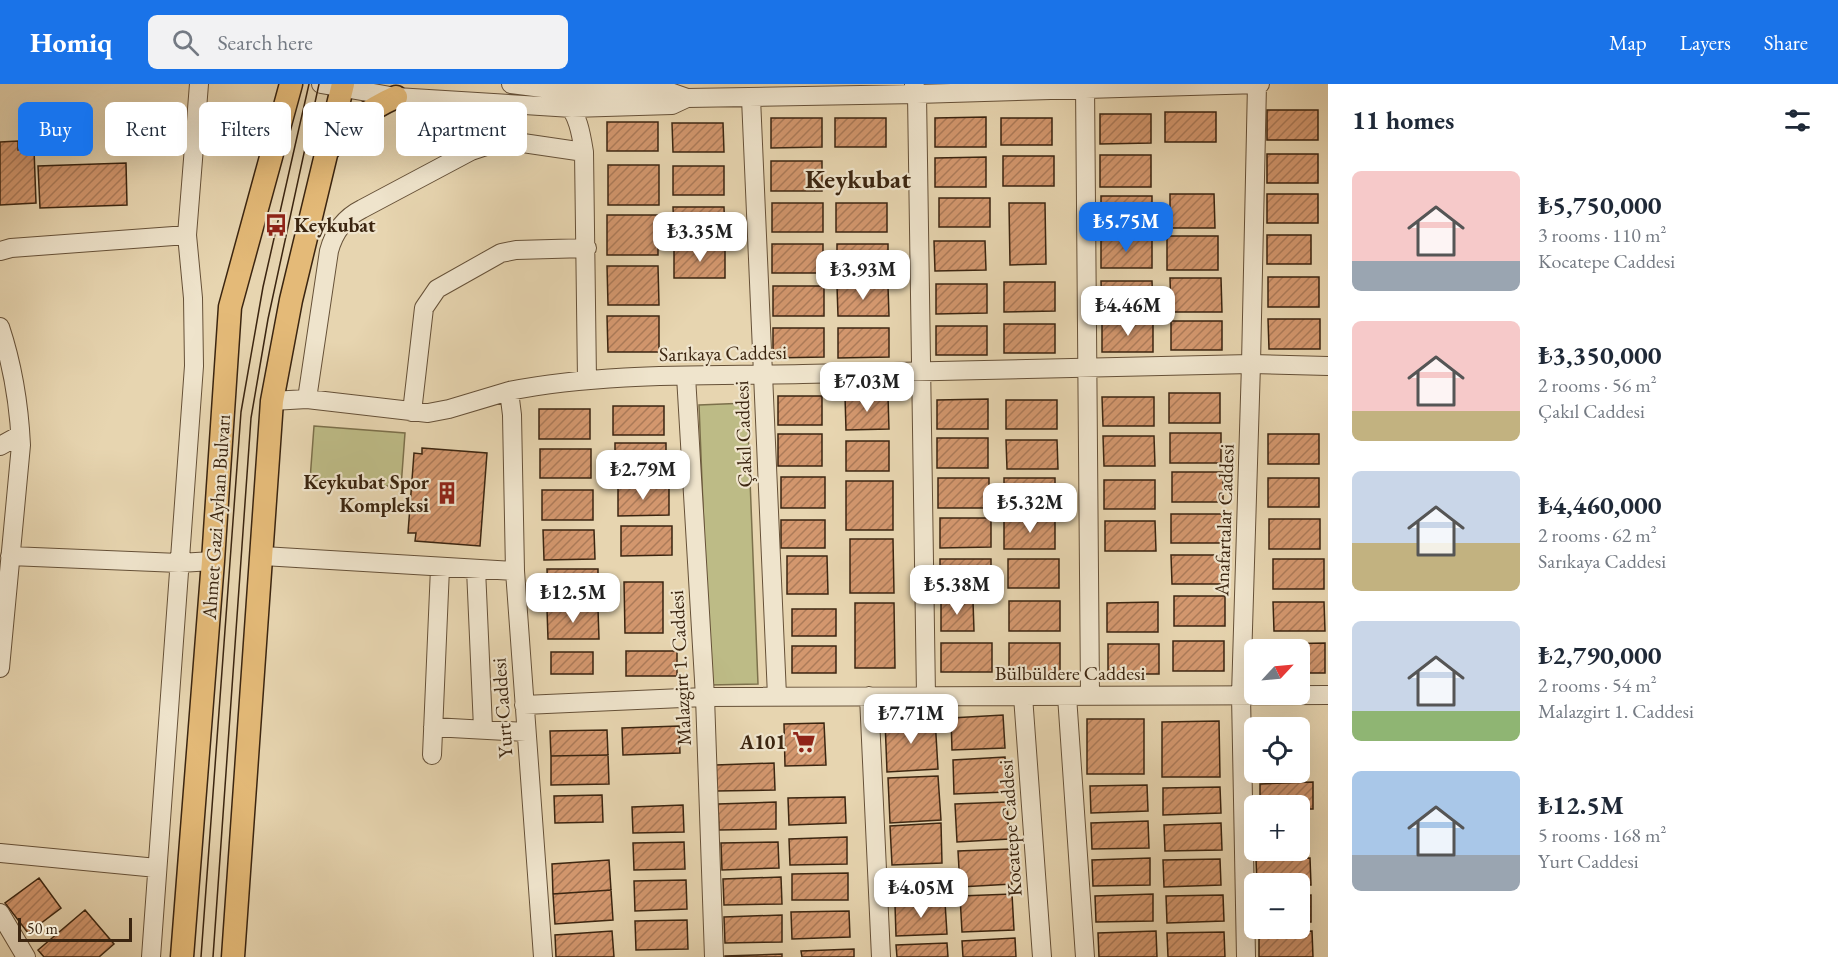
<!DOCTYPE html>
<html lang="en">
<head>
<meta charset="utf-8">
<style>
	body { margin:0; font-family:"EB Garamond",serif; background:#f2f2f3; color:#1f2937; height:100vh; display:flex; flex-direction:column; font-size:22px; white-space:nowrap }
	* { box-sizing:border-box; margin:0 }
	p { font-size:20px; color:#747a83 }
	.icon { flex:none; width:33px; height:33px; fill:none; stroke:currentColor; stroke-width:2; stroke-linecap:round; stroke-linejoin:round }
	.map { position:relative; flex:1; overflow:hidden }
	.drawer { display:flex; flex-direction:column; background:#fff; width:510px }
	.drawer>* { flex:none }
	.guide { position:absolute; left:18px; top:18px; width:570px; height:54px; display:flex; gap:12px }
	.needle { width:39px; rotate:64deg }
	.controls { position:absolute; left:1244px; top:555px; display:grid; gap:12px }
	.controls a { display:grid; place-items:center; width:66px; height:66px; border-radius:9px; background:#fff; box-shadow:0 6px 24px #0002; font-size:30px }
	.scale { position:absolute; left:18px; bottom:15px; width:114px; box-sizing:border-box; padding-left:6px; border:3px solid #3b2510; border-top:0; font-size:16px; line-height:21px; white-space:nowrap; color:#3b2510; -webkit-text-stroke:4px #efe4cc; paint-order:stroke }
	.price { position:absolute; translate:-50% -51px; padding:0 14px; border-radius:12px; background:#fff; color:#222; font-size:20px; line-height:39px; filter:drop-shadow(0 2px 3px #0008) }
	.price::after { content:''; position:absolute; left:50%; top:36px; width:18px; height:14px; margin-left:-9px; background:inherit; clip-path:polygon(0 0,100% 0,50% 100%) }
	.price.on { background:#1a73e8; color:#fff }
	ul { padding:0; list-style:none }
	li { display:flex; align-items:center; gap:18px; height:150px; padding:0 24px }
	li span { display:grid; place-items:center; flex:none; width:168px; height:120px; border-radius:9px; color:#555 }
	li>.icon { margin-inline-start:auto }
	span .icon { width:72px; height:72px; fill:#fffc; stroke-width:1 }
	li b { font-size:26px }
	h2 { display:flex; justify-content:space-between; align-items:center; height:72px; padding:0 24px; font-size:26px }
	.pill { padding:0 21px; border-radius:9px; background:#fff; box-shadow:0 6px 24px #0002; font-size:21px; line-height:54px }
	.pill.on { background:#1a73e8; color:#fff }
	header { display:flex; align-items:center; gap:36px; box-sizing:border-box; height:84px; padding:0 30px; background:#1a73e8; color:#fff }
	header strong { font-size:28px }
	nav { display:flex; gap:33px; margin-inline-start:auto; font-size:21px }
	.search { width:420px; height:54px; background:#f2f2f3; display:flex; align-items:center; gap:15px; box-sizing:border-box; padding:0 21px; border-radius:9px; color:#747a83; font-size:22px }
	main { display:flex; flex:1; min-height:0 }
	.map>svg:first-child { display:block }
	.green { fill:#bdbb86; stroke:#7c704b; stroke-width:1.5 }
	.building { fill:url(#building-hatch); stroke:#3b2510; stroke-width:1.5 }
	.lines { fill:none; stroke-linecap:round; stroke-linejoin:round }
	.minor-casing { stroke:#665138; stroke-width:20 }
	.major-casing { stroke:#3b2510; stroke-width:25 }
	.minor { stroke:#efe4cc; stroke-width:18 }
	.major { stroke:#e4ba78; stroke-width:22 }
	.tram { stroke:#3b2510; stroke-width:1.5 }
	.labels { text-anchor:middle; stroke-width:4.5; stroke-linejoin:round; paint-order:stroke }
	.poi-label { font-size:20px; font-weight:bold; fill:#3b2510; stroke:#efe4cc; text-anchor:end }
	.street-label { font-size:20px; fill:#3b2510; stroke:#efe4cc }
	.district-label { font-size:26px; font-weight:bold; fill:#3b2510; stroke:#efe4cc }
</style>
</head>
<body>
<header>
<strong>Homiq</strong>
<div class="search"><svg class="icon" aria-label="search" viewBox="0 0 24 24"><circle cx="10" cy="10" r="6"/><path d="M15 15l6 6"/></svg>Search here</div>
<nav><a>Map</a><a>Layers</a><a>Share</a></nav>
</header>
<main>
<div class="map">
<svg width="1328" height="873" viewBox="0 0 1328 873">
	<defs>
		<pattern id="building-hatch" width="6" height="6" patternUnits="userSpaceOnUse" patternTransform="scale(1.5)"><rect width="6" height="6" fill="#d3976e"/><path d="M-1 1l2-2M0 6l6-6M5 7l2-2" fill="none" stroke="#ac7b59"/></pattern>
	</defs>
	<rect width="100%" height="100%" fill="#e7d5b0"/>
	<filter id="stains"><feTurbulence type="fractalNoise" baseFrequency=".00333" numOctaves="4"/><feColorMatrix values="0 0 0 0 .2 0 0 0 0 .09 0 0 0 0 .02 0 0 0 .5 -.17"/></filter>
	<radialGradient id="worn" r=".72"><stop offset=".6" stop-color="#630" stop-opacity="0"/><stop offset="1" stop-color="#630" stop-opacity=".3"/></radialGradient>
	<path class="green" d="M747,319l11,281 -48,1 -11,-280z
		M314,342l91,7 -4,54 -91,-7z"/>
	<path class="building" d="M1267,26h51v30h-51z
		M1165,28h51v30h-51z
		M1100,30h51v29l-51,1z
		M986,33v30h-51v-29z
		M771,34h51v29l-51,1z
		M835,34h51v29h-51z
		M1001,34h51v27h-51z
		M607,38h51v29h-51z
		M672,39h51l1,29h-51z
		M18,57v9l16,-1 2,54 -36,2v-63z
		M1267,70h51v29h-51z
		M1100,71h51v32h-51z
		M1003,72h51v30h-51z
		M986,73v30h-51v-29z
		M771,77h51v30h-51z
		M126,79l1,42 -87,3 -2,-42z
		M608,81h51v40h-51z
		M673,82h51v29h-51z
		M1170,110h44l1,34h-45z
		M1267,110h51v29h-51z
		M1101,112h51v32h-51z
		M939,114h51v29h-51z
		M772,119h51v29h-51z
		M836,119h51v29h-51z
		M1009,119h36l1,61 -36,1z
		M673,123h51l1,30h-51z
		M607,131h51v40h-51z
		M1267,151h44v29h-44z
		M1167,152h51v34h-51z
		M1101,154h51v30h-51z
		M934,157h51l1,29 -51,1z
		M772,160h51v29h-51z
		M837,160h51v29h-51z
		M674,164h51v30h-51z
		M607,182h51l1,39h-51z
		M1268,193h51v30h-51z
		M1170,194h51l1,34h-51z
		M1101,197h51l1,29 -51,1z
		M1004,198h51v29l-51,1z
		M936,200h51v29l-51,1z
		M773,202h51v30h-51z
		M837,202h51l1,30h-51z
		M607,232h52v36h-51z
		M1268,235h52v30h-51z
		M1171,237h51v29h-51z
		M1102,239h51v29h-51z
		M1004,240h51v29h-51z
		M936,242h51v29h-51z
		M773,244h51v29l-51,1z
		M838,244h51v29l-51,1z
		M1169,309h51v30h-51z
		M778,312h44v29h-44z
		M845,312h43l1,33 -43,1z
		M1102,313h52v29h-51z
		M988,315v30h-51v-29z
		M1006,316h51v29h-51z
		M613,322h51v29h-51z
		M539,325h51v30h-51z
		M1170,349h51v30h-51z
		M778,350h44v32h-44z
		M1268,350h51v30h-51z
		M1103,352h51l1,30h-51z
		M937,354h51v30h-51z
		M1006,356h51l1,29h-51z
		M846,357h43v30h-43z
		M615,359h51v30h-51z
		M422,364l65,5 -7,93 -65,-5 1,-8h-8l6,-80 8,1z
		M540,365h51v29h-51z
		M1172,388h51v30h-51z
		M781,393h44v31h-44z
		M938,394h51v30h-51z
		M1004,394h51v29h-51z
		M1268,394h51v29h-51z
		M1104,396h51v29h-51z
		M846,397h47v49h-47z
		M618,402h51v29l-51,1z
		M542,406h51v30h-51z
		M1171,430h51v29h-51z
		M940,434h51v29l-51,1z
		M1055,435v30h-51v-29z
		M1269,435h51v30h-51z
		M781,436h44v28h-44z
		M1105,437h50l1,30h-51z
		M621,442h51v29l-51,1z
		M543,446h51l1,29 -51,1z
		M850,455h43l1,54h-44z
		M1171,471h51l1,29h-51z
		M787,472h40l1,38h-41z
		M940,475h51v29h-51z
		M1008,475h51v29h-51z
		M1273,475h51v30h-51z
		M547,485h51v30h-50z
		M624,498h39v51h-38z
		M1174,512h51v30h-51z
		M973,517l1,30h-33v-29z
		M1009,517h51v30h-51z
		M1158,518v30h-51v-29z
		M1273,518h51l1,29h-51z
		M855,519h39l1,65h-40z
		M547,525h51l1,30h-51z
		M792,525h44v27h-44z
		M1173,557h51v30h-51z
		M941,559h51v29h-51z
		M1009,559h51v30h-51z
		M1325,559v30h-26v-23h-25v-6z
		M1108,560h51v30h-51z
		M792,562h44v27h-44z
		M626,567h51v25h-51z
		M551,568h42v22h-42z
		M1003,631l2,33 -53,2 -1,-32z
		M935,634l3,51 -51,3 -2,-52z
		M1087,635h57v55h-57z
		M1219,637l1,56h-58v-55z
		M1251,637h53v51h-5v-44h-45v44h-2z
		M824,639l2,42 -41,1 -1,-42z
		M679,642l1,27 -57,2 -1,-27z
		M607,646l1,25 -57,1 -1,-25z
		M608,671l1,29 -58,1v-29z
		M1005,673l2,35 -53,2 -1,-34z
		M774,679l1,27 -58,1 -1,-26z
		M938,692l3,44 -51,3 -2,-45z
		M1313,698v27h-14v-3h-39v-22z
		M1147,701l1,26 -57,2 -1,-27z
		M1220,703l1,26 -58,2v-27z
		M602,711l1,27 -48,1 -1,-27z
		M845,713l1,26 -57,2 -1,-27z
		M776,718v27l-57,1 -1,-26z
		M1007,718l2,37 -52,3 -2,-38z
		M683,721l1,27 -51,1 -1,-26z
		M1299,735h8l1,27h-9z
		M1148,737l1,27 -57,1 -1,-26z
		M941,739l1,40 -50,2 -2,-39z
		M1221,739l1,27 -57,1 -1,-26z
		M847,753v27l-57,1 -1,-26z
		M684,758l1,27 -51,1 -1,-27z
		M778,758l1,26 -57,2 -1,-27z
		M1010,765l2,35 -52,3 -2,-36z
		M1150,774v27l-57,1 -1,-26z
		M1310,774l1,27 -54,-1 -1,-25z
		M1220,775l1,26 -57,2 -1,-27z
		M609,776l2,30 -58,4 -1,-30z
		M944,787l1,31 -50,3 -2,-31z
		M848,789v27h-56v-26z
		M781,793l1,27 -58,1 -1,-26z
		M39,794l22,30 -33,25 -23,-30z
		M686,796l1,29 -52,2 -1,-30z
		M611,806l2,30 -58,4 -2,-30z
		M1012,810l2,36 -52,2 -2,-36z
		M1153,810v27l-57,1 -1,-26z
		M1223,811l1,26 -57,2 -1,-27z
		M1311,811v27h-12v-26z
		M945,818l2,32 -51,2 -1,-31z
		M85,826l29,34 -15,13h-55l-6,-7z
		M849,827l1,26 -58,2 -1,-27z
		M782,831v27l-57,1 -1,-26z
		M687,836l1,29 -52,1 -1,-29z
		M612,847l2,26h-58l-1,-22z
		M1156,847l1,26h-58l-1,-24z
		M1312,847l1,26h-54v-24z
		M1224,848l1,25h-57l-1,-24z
		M1015,854l1,19h-53l-1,-16z
		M947,859l1,14h-51l-1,-12z
		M854,865v8h-52l-1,-6z
		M782,870v3h-57v-1z"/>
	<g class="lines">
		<g class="minor-casing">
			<path id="minor" d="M321,0l75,13 176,11 100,-3 15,-7
				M511,0l63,8h96l17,6 230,-4 343,-10
				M914,0l3,10 9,602
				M1085,0l5,611
				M751,14l26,598
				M564,15c14,15 17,34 20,53l3,228
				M0,167l11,-3 176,-13
				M0,243c13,39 19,77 21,118l-21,223
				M686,292l19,321 9,260
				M307,315l22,-148c5,-19 15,-33 33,-42l109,-58 21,-7 24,-2 68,10
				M272,317l35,-2 121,14 21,-4 60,-18
				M412,328l12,-104 13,-19 64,-36 15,-3 71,-2
				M0,362l20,-11
				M10,472l169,7 34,-2
				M263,472l252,15
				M476,485l7,159
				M869,612l12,261
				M1023,612l19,261
				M1067,612l18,261
				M524,621l181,-8 623,-2
				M433,643l93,5
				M432,671l8,-187
				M0,769l157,15
				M0,829l26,44
				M151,873l43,-591 -1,-68 -6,-63 12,-151
				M543,873l-28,-386 -3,-156 -3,-24c96,-19 196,-15 294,-17 149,-3 299,-7 448,-10l77,2
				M1246,873l-5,-262 10,-331 6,-280"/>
		</g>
		<g class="major-casing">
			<path id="major" d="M329,65c18,-24 40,-40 67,-52
				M182,873l31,-396 17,-254 61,-223
				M233,873l39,-556 19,-101 52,-216"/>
		</g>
		<use href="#minor" class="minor"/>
		<use href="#major" class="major"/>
		<path class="tram" d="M201,873l40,-545 22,-125 46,-203
			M213,873l38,-539 17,-99 51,-235"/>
	</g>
	<defs>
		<g id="bus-bare" transform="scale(1.8)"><path d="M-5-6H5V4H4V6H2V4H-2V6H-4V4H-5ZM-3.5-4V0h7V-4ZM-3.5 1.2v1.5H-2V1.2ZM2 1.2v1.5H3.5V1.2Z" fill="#8f2418" stroke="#efe4cc" stroke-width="2.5" paint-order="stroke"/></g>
		<g id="building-bare" transform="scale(1.8)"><path d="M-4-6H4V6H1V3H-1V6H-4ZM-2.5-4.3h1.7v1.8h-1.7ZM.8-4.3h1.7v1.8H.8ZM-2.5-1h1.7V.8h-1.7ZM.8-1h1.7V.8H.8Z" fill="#8f2418" stroke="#efe4cc" stroke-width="2.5" paint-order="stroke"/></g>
		<g id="supermarket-bare" transform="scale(1.8)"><path d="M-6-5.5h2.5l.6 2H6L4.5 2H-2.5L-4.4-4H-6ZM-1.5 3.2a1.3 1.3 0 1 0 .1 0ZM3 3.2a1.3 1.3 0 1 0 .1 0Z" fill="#8f2418" stroke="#efe4cc" stroke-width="2.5" paint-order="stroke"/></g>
	</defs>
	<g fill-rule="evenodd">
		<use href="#bus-bare" x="276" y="141"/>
		<use href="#building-bare" x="447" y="409"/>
		<use href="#supermarket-bare" x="804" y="658"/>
	</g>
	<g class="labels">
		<g class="poi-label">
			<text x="294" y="148" text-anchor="start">Keykubat</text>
			<text x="429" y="405">Keykubat Spor<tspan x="429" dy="23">Kompleksi</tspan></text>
			<text x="786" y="665">A101</text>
		</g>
		<g class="street-label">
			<text transform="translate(723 269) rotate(-1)" y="7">Sarıkaya Caddesi</text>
			<text transform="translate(743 350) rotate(-92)" y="7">Çakıl Caddesi</text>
			<text transform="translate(216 433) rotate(-86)" y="7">Ahmet Gazi Ayhan Bulvarı</text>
			<text transform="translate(1224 436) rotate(-88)" y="7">Anafartalar Caddesi</text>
			<text transform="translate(680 584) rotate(-93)" y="7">Malazgirt 1. Caddesi</text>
			<text x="1070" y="596">Bülbüldere Caddesi</text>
			<text transform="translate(502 624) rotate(-94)" y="7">Yurt Caddesi</text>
			<text transform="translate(1010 744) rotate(-94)" y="7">Kocatepe Caddesi</text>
		</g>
		<g class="district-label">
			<text x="858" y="104">Keykubat</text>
		</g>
	</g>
	<rect width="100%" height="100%" filter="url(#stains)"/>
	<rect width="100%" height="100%" fill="url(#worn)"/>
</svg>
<div class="controls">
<a><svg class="needle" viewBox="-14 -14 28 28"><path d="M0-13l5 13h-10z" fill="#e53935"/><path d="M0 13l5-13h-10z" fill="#747a83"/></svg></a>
<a><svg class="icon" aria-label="locate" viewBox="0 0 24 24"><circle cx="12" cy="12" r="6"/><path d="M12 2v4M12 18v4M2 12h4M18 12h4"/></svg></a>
<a>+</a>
<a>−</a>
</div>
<div class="scale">50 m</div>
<b class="price on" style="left:1126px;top:169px">₺5.75M</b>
<b class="price" style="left:700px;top:179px">₺3.35M</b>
<b class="price" style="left:863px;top:217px">₺3.93M</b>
<b class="price" style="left:1128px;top:253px">₺4.46M</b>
<b class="price" style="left:867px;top:329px">₺7.03M</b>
<b class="price" style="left:643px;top:417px">₺2.79M</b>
<b class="price" style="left:1030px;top:450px">₺5.32M</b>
<b class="price" style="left:957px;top:532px">₺5.38M</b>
<b class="price" style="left:573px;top:540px">₺12.5M</b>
<b class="price" style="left:911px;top:661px">₺7.71M</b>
<b class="price" style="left:921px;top:835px">₺4.05M</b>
<div class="guide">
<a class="pill on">Buy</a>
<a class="pill">Rent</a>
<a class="pill">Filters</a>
<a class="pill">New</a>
<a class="pill">Apartment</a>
</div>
</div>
<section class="drawer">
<h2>11 homes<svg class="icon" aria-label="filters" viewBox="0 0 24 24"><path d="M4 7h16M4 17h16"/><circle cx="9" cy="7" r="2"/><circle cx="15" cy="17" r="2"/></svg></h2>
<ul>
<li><span style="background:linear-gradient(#f6c9c9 75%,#9aa5b1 0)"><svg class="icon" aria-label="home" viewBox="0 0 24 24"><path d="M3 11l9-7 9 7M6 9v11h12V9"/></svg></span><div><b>₺5,750,000</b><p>3 rooms · 110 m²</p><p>Kocatepe Caddesi</p></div></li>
<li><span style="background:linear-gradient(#f6c9c9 75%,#c2b280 0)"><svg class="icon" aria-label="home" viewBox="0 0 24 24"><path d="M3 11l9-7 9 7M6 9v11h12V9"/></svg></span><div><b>₺3,350,000</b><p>2 rooms · 56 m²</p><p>Çakıl Caddesi</p></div></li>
<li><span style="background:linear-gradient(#c9d6e8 60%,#c2b280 0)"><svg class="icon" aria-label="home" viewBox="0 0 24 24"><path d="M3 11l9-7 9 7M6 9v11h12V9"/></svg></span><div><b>₺4,460,000</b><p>2 rooms · 62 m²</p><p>Sarıkaya Caddesi</p></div></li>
<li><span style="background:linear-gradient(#c9d6e8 75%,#8fb573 0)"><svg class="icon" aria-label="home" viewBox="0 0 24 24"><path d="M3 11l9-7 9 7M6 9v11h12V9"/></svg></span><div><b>₺2,790,000</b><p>2 rooms · 54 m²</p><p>Malazgirt 1. Caddesi</p></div></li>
<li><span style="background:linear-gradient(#a9c7e8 70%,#9aa5b1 0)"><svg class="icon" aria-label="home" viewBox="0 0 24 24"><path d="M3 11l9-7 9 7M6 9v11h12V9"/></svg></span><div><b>₺12.5M</b><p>5 rooms · 168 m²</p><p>Yurt Caddesi</p></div></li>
</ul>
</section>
</main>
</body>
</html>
